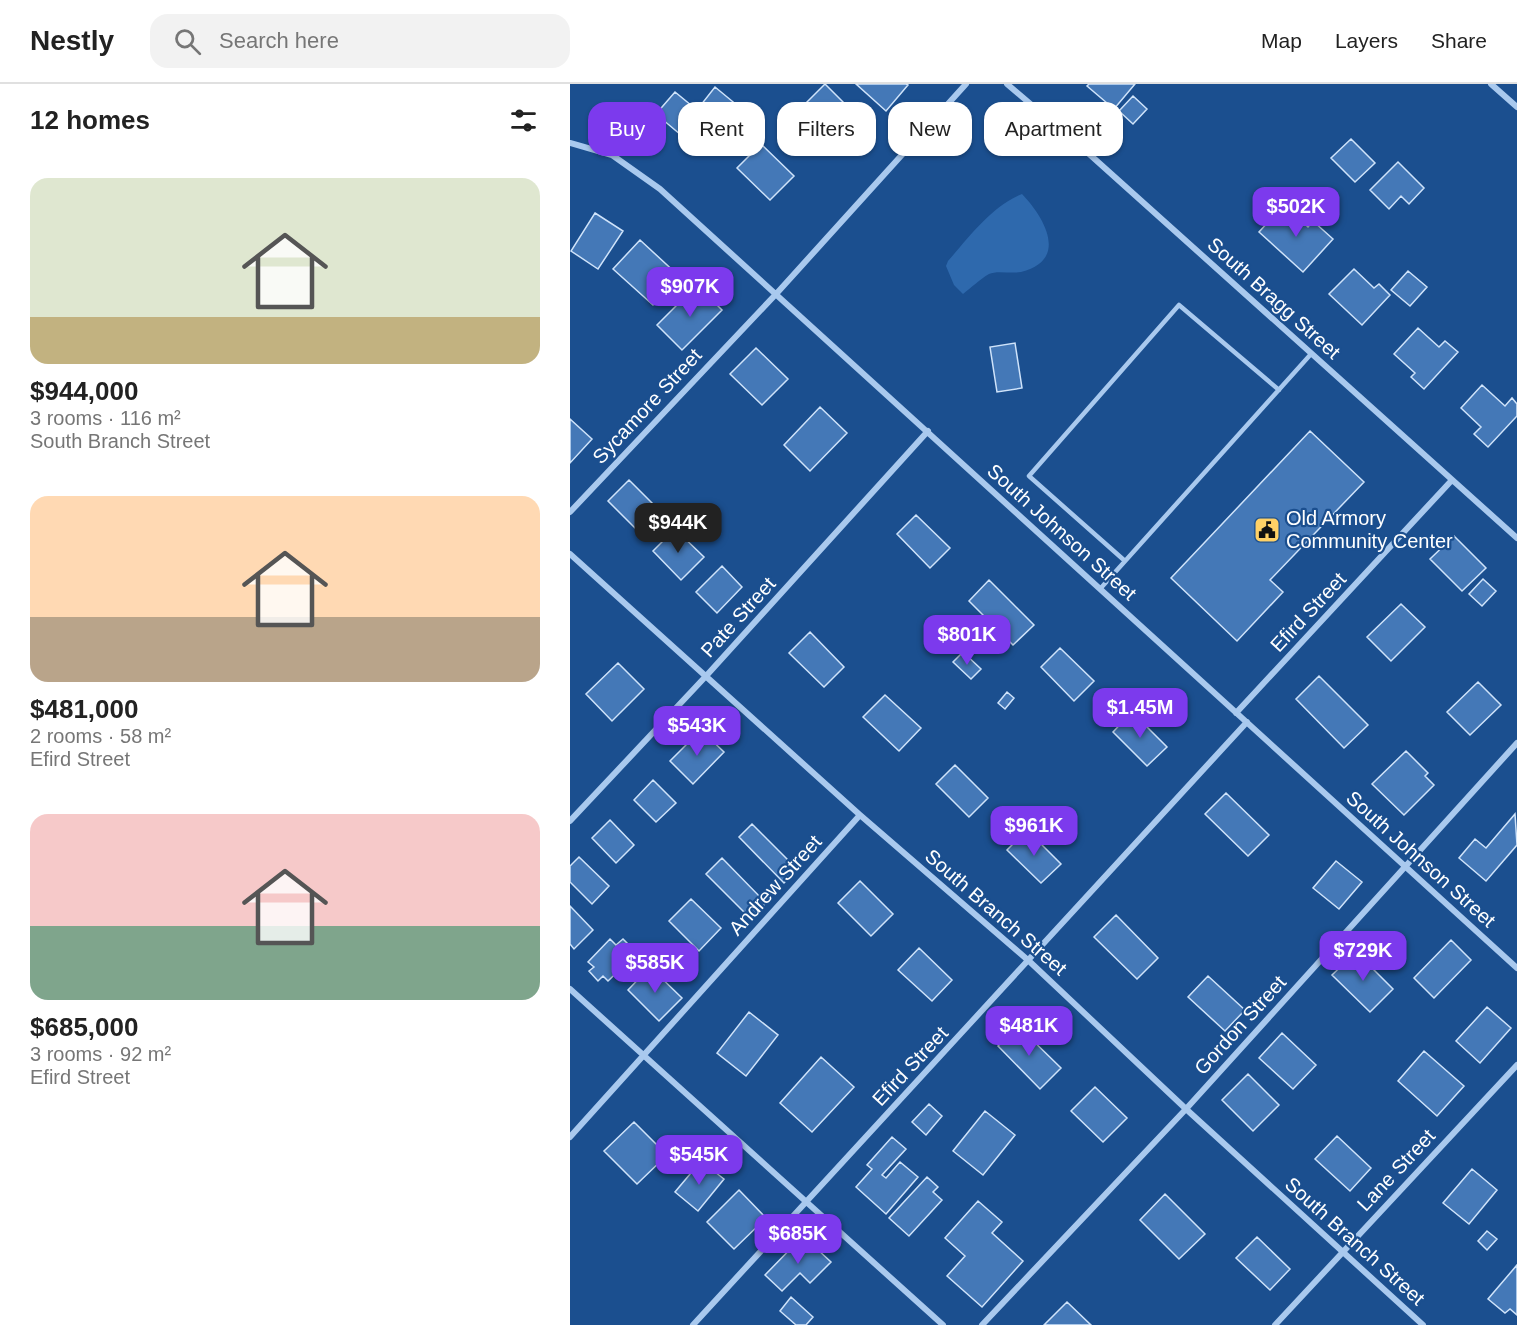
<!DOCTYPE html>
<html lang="en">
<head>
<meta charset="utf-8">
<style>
	body { margin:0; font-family:Arial,sans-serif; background:#f2f2f2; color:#222; height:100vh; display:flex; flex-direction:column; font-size:22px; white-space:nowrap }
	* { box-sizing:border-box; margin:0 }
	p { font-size:20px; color:#767676 }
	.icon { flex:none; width:33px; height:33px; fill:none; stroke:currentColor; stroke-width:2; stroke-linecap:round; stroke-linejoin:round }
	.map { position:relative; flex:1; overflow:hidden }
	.drawer { display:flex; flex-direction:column; background:#fff; width:570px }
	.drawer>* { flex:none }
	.top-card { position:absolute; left:18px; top:18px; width:570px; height:54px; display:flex; gap:12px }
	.price { position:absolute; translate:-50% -51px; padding:0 14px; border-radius:12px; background:#7c3aed; color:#fff; font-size:20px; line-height:39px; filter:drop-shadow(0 2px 3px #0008) }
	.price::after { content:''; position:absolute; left:50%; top:36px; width:18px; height:14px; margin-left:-9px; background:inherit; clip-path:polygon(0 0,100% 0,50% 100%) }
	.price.active { background:#222; color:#fff }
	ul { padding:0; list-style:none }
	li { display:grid; align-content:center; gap:12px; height:318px; padding:0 30px }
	li span { display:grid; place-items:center; height:186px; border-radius:18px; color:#555 }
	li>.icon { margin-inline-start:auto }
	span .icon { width:108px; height:108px; fill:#fffc; stroke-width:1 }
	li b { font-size:26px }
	h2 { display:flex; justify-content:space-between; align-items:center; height:72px; padding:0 30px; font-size:26px }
	.pill { padding:0 21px; border-radius:18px; background:#fff; box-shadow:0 2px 4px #0004; font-size:21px; line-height:54px }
	.pill.active { background:#7c3aed; color:#fff }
	header { display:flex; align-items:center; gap:36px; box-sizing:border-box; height:84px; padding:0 30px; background:#fff; border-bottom:2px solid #e0e0e0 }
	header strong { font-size:28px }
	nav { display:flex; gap:33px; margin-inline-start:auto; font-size:21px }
	.search { width:420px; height:54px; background:#f2f2f2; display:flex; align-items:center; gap:15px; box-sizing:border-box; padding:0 21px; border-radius:18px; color:#767676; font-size:22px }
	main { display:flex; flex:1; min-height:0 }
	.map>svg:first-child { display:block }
	.green { fill:#2e69ad }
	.building { fill:#4478b7; stroke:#cfe3fa; stroke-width:1.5 }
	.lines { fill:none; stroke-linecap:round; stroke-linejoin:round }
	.service { stroke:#a9c9ee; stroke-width:4.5 }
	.minor { stroke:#a9c9ee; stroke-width:6 }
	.labels { text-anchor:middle; stroke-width:4.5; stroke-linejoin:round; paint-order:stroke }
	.street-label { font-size:20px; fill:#fff; stroke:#1b4f8f }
	.poi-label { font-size:20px; fill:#fff; stroke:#1b4f8f; text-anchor:start }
</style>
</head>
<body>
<header>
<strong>Nestly</strong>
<div class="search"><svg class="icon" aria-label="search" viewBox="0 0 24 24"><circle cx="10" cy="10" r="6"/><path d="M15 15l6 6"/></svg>Search here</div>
<nav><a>Map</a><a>Layers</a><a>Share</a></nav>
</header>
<main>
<section class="drawer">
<h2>12 homes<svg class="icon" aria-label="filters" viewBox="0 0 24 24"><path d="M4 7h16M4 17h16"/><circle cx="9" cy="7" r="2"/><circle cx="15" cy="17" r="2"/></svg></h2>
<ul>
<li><span style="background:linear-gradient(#dfe7d0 75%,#c2b280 0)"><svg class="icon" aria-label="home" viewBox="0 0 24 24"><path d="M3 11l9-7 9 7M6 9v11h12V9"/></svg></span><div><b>$944,000</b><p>3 rooms · 116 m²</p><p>South Branch Street</p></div></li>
<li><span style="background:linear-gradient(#ffd9b3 65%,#b9a48a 0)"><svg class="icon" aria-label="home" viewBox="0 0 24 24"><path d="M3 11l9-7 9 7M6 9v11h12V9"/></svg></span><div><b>$481,000</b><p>2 rooms · 58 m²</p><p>Efird Street</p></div></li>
<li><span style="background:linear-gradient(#f6c9c9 60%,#7fa58c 0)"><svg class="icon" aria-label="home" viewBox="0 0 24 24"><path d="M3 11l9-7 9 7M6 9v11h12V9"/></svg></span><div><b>$685,000</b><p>3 rooms · 92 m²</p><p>Efird Street</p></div></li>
</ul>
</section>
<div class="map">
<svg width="947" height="1241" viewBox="0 0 947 1241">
	<rect width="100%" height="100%" fill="#1b4f8f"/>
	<path class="green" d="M452,110c23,24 47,66 -1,78 -10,2 -24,-2 -32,2 -9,5 -18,14 -26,20l-9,-9 -8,-19 2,-5c22,-25 43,-54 74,-67z"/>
	<path class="building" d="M255,0l19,19 -24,24 -19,-19z
		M286,0h50l2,1 -22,26z
		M519,0h46l-21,25 -27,-23z
		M145,3l23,19 -38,45 -44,-37 19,-22 22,18z
		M563,12l14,13 -14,15 -14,-13z
		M781,55l24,24 -20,19 -24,-24z
		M191,60l33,32 -24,24 -33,-32z
		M828,78l26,26 -15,16 -8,-8 -12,13 -19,-19z
		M714,121l24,22 5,-6 20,18 -30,33 -44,-40z
		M25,129l28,18 -25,38 -27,-18z
		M70,156l39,36 -26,29 -40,-36z
		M784,185l20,19 5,-4 11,11 -28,30 -33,-31z
		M838,187l19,16 -17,19 -19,-16z
		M127,201l25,25 -40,40 -25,-25z
		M848,244l21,19 6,-6 13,11 -34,37 -13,-12 4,-4 -21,-19z
		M445,259l7,45 -25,4 -7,-45z
		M186,264l32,31 -26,26 -32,-31z
		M912,301l23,21 7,-8 5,6v12l-29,31 -14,-13 7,-7 -20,-19z
		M250,323l27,26 -37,38 -26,-26z
		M0,335l22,20 -22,24z
		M740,347l54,51 -94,98 13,12 -46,49 -66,-63z
		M59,396l27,27 -21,21 -27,-27z
		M346,431l34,33 -20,20 -33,-34z
		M105,445l29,28 -23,23 -28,-29z
		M884,452l32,32 -24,23 -32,-32z
		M152,482l20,21 -25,26 -21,-21z
		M913,495l13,12 -14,15 -13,-12z
		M419,496l45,45 -21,20 -44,-44z
		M831,520l24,23 -34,34 -24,-24z
		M240,548l34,35 -20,20 -35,-34z
		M490,564l34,33 -20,20 -33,-34z
		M393,568l18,17 -10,10 -18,-17z
		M48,579l26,26 -32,32 -26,-27z
		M749,592l49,49 -24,23 -48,-49z
		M908,598l23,23 -31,30 -23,-23z
		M437,608l7,6 -9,11 -7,-6z
		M315,611l36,33 -22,23 -36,-34z
		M562,628l35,35 -20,19 -34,-34z
		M131,646l23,22 -31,32 -23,-23z
		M836,667l22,22 -3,3 9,9 -30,30 -32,-31z
		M385,681l33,33 -19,19 -33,-33z
		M83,696l23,23 -20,19 -22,-22z
		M656,709l43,42 -21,21 -43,-42z
		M945,730l2,31 -31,36 -27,-23 16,-19 11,9z
		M40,736l24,25 -18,18 -24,-25z
		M182,740l45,45 -13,14 -45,-46z
		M457,746l34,34 -20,19 -34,-33z
		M9,773l30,29 -17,18 -22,-22v-16z
		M152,774l44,45 -16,15 -44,-44z
		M766,777l26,21 -23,27 -26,-21z
		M290,797l33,33 -22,22 -33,-33z
		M121,815l30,29 -22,23 -30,-30z
		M0,822l23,24 -19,19 -4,-5z
		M546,831l42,43 -21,21 -43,-42z
		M40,855l6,6 7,-6 14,14 -29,28 -5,-5 -5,5 -9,-10 5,-4 -6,-5z
		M881,856l20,20 -37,38 -20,-20z
		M349,864l33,32 -20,21 -34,-31z
		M786,868l37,37 -23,23 -38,-37z
		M80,883l32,31 -23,23 -31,-31z
		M638,892l37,34 -20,21 -37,-34z
		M917,923l24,21 -31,35 -24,-22z
		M179,928l29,23 -32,41 -29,-23z
		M448,942l43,42 -21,21 -42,-43z
		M712,949l34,32 -23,24 -34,-31z
		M854,967l40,35 -27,30 -39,-35z
		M251,973l33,30 -42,45 -32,-29z
		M678,990l31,31 -26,26 -31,-31z
		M525,1003l32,31 -24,24 -32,-31z
		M359,1020l13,12 -16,19 -14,-13z
		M415,1027l30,24 -32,40 -30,-24z
		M64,1038l33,33 -30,29 -33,-33z
		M767,1052l34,32 -21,23 -35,-32z
		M322,1053l14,12 -24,26 4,3 14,-16 18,15 -32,37 -30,-27 16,-18 -5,-4z
		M131,1077l23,18 -26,32 -23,-19z
		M902,1085l25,21 -28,34 -26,-21z
		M357,1093l11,10 -5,5 9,8 -33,36 -20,-18z
		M169,1106l27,28 -32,31 -27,-27z
		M595,1110l40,40 -26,25 -39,-39z
		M408,1117l24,21 -10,11 31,28 -41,46 -35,-31 18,-20 -20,-18z
		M917,1147l10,8 -10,11 -9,-9z
		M233,1152l28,26 -21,21 -10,-10 -18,18 -17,-16z
		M687,1153l33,32 -20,21 -34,-32z
		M947,1181v50l-7,-6 -5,4 -17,-14z
		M221,1213l22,20 -7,8h-10l-16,-14z
		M497,1218l24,23h-47z"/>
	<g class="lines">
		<path class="service" d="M555,477l-96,-85 150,-171 100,85
			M530,505l211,-235"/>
		<path class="minor" d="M437,0l81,69 429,385
			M921,0l26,23
			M0,59l42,12 48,34 857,779
			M0,428l207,-219 189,-209
			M0,470l290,261 169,146 157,148 237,216
			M666,629l216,-233
			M0,737l137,-146 221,-244
			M0,905l373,336
			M0,1053l290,-322
			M123,1241l554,-603
			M412,1241l204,-216 331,-366
			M705,1241l242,-260"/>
	</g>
	<defs>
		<g id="civic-square" transform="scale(1.35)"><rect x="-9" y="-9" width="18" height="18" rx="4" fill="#ffd166" stroke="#1b4f8f"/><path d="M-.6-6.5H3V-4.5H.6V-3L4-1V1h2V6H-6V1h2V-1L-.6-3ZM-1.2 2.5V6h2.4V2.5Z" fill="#111"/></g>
	</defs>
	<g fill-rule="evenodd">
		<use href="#civic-square" x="697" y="446"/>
	</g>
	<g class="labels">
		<g class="street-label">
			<text transform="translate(704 214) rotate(42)" y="7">South Bragg Street</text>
			<text transform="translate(77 322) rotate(-47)" y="7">Sycamore Street</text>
			<text transform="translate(492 448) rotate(42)" y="7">South Johnson Street</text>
			<text transform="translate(738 528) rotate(-47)" y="7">Efird Street</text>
			<text transform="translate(168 533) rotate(-48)" y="7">Pate Street</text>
			<text transform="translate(851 775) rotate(42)" y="7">South Johnson Street</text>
			<text transform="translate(205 801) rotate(-48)" y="7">Andrew Street</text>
			<text transform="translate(426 828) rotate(41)" y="7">South Branch Street</text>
			<text transform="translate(670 941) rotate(-48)" y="7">Gordon Street</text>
			<text transform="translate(340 982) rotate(-47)" y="7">Efird Street</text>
			<text transform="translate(826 1086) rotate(-47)" y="7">Lane Street</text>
			<text transform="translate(785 1157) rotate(42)" y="7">South Branch Street</text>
		</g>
		<g class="poi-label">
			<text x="716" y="441">Old Armory<tspan x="716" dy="23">Community Center</tspan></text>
		</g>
	</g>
</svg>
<b class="price" style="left:726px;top:154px">$502K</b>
<b class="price" style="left:120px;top:234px">$907K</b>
<b class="price active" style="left:108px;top:470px">$944K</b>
<b class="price" style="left:397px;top:582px">$801K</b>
<b class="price" style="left:570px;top:655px">$1.45M</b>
<b class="price" style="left:127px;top:673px">$543K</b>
<b class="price" style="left:464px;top:773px">$961K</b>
<b class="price" style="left:793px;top:898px">$729K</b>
<b class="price" style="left:85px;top:910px">$585K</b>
<b class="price" style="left:459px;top:973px">$481K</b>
<b class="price" style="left:129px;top:1102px">$545K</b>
<b class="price" style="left:228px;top:1181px">$685K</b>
<div class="top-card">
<a class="pill active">Buy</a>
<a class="pill">Rent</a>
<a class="pill">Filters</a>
<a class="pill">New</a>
<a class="pill">Apartment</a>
</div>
</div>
</main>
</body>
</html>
